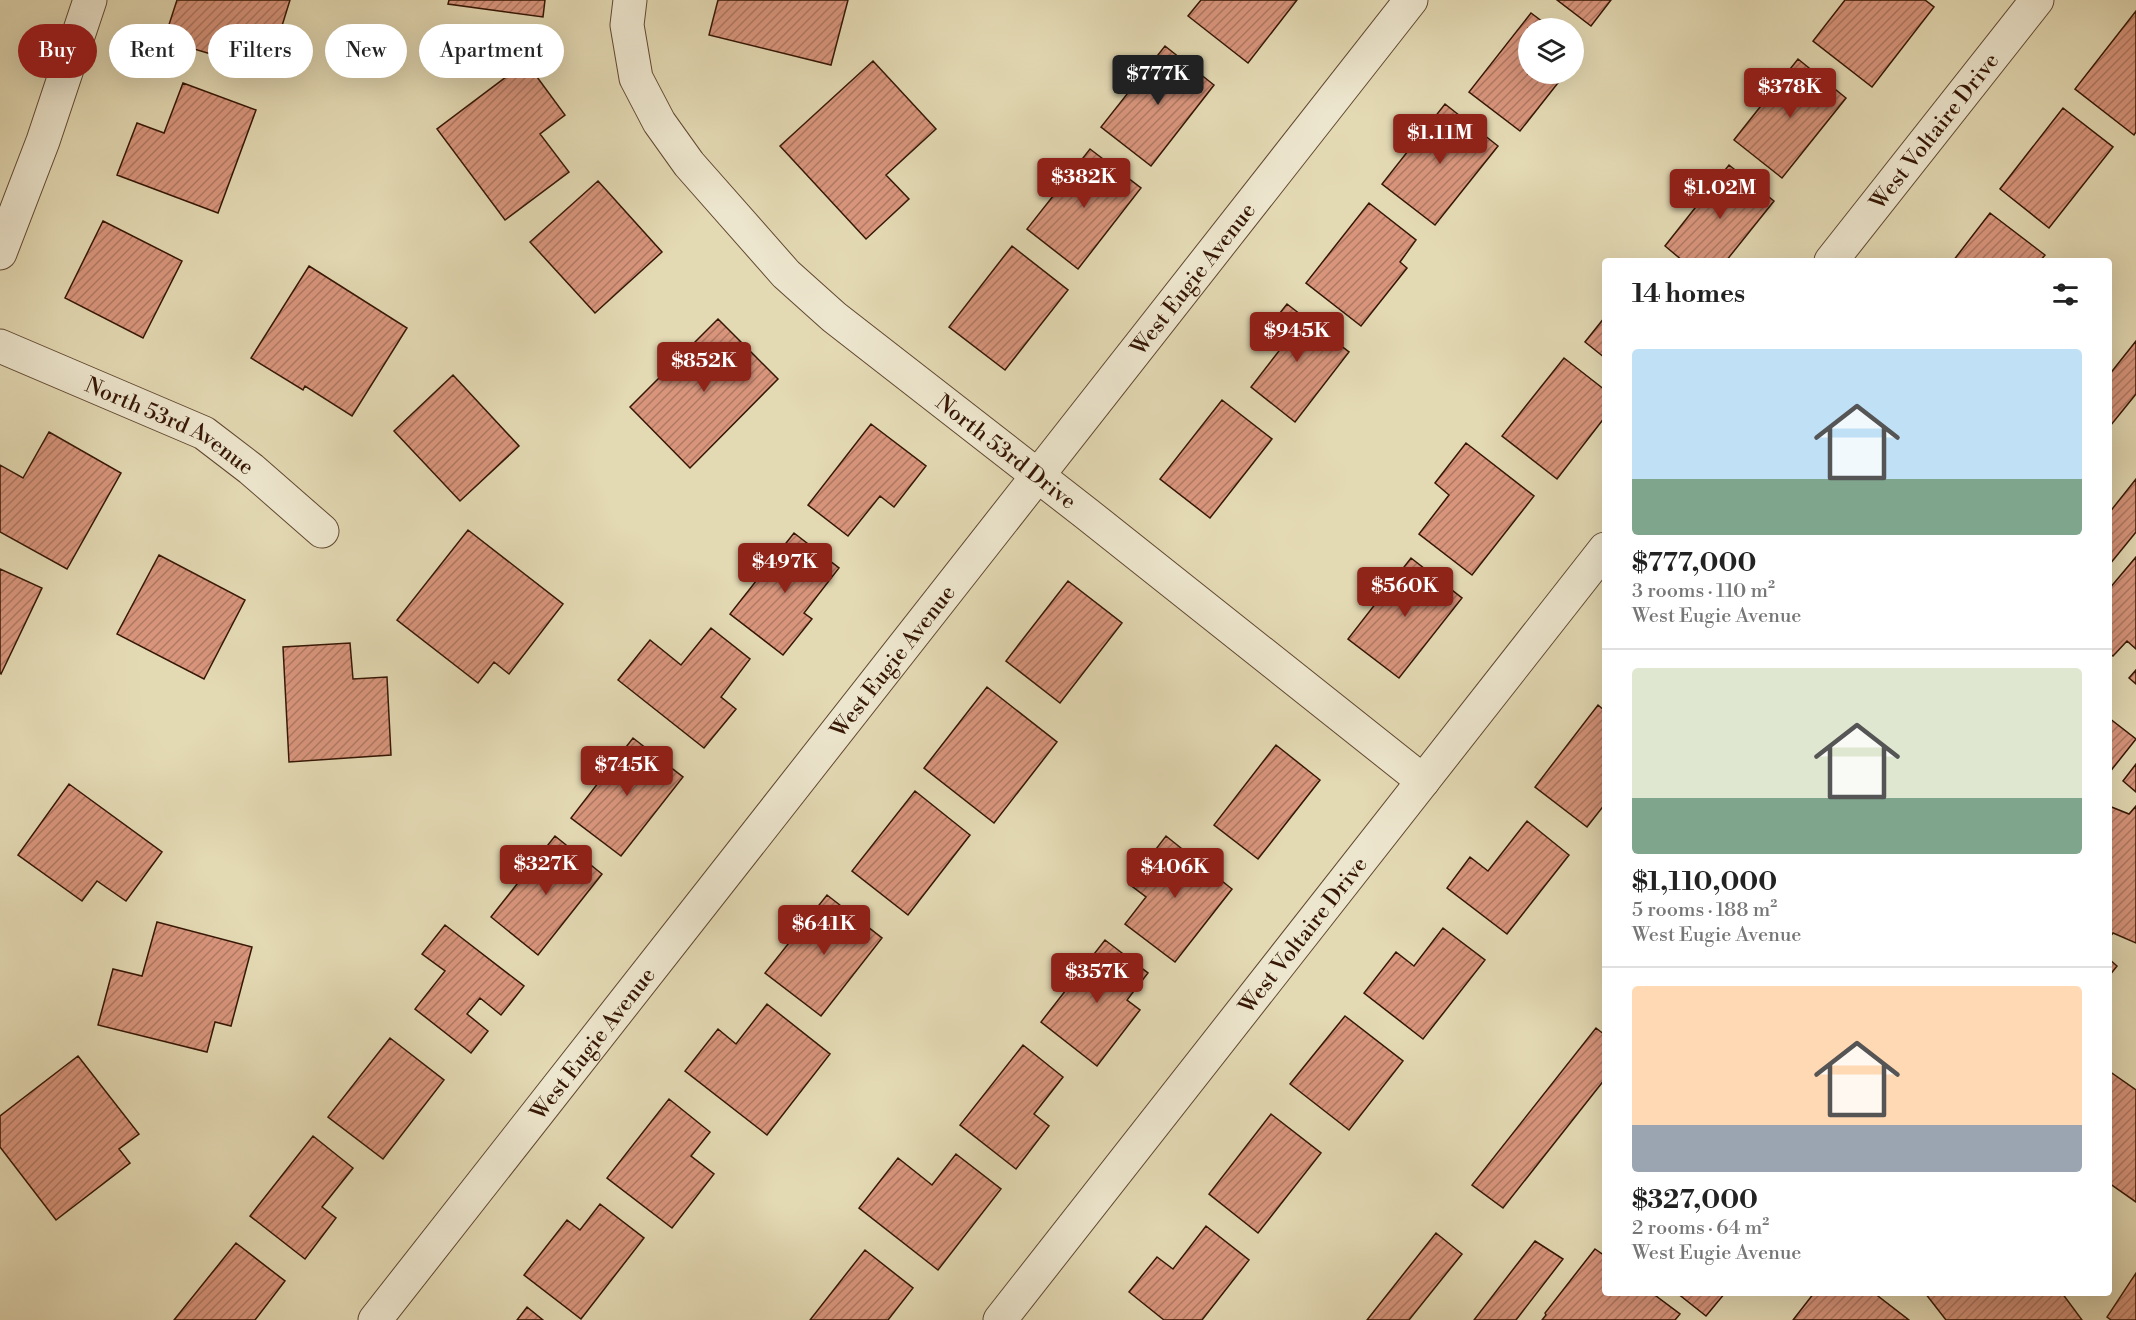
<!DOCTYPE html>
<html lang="en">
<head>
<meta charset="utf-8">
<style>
	body { margin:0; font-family:"Libre Bodoni",serif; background:#f6f6f6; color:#222; height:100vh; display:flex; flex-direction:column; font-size:22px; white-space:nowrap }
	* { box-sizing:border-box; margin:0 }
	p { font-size:20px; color:#767676 }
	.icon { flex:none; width:33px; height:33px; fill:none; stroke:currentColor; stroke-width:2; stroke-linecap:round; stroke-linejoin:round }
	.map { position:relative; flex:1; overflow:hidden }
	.sheet { position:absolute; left:1602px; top:258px; width:510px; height:1038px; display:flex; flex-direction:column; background:#fff; border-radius:6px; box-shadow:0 6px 24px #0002 }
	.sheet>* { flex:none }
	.top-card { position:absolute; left:18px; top:24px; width:570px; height:54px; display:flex; gap:12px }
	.controls { position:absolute; left:1518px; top:18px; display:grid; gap:12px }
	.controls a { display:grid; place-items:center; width:66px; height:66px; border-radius:50%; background:#fff; box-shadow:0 6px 24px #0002; font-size:30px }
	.price { position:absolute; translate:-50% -51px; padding:0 14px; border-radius:6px; background:#8f2418; color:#fff; font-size:20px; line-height:39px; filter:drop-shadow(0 2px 3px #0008) }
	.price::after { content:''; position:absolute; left:50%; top:36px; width:18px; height:14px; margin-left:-9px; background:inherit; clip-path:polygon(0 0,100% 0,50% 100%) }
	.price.selected { background:#222; color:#fff }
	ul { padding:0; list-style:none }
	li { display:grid; align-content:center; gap:12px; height:318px; padding:0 30px }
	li+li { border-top:2px solid #e0e0e0 }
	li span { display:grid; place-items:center; height:186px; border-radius:6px; color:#555 }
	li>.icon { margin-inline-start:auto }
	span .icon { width:108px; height:108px; fill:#fffc; stroke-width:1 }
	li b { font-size:26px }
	h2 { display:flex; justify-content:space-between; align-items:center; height:72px; padding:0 30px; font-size:26px }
	.tag { padding:0 21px; border-radius:27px; background:#fff; box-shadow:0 6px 24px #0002; font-size:21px; line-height:54px }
	.tag.selected { background:#8f2418; color:#fff }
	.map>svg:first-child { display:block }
	.building { fill:url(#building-hatch); stroke:#361705; stroke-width:1.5 }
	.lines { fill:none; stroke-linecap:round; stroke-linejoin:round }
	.minor-casing { stroke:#614830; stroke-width:35 }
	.minor { stroke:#ede6ce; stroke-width:33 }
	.labels { text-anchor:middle; stroke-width:5; stroke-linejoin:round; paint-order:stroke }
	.street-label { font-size:22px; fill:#361705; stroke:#ede6ce }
</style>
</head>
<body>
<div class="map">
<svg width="2136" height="1320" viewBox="0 0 2136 1320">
	<defs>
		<pattern id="building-hatch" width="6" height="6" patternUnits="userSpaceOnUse" patternTransform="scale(1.5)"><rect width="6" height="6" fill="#d8957c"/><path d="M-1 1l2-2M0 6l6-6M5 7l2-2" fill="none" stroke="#b07964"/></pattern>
	</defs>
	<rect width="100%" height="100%" fill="#e3d9b3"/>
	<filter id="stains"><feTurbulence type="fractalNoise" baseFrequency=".00333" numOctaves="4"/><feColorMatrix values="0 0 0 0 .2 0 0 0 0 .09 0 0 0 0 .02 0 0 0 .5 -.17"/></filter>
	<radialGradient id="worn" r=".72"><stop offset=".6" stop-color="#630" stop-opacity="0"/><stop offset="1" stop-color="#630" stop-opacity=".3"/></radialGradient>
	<path class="building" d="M177,0h113l-22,71 -104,-31z
		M449,0h96l-2,17 -95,-13z
		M718,0h130l-17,65 -122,-30z
		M1201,0h96l-49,63 -60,-47z
		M1557,0h54l-20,26z
		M1845,0h80l9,7 -62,80 -59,-46z
		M2136,11v121l-2,3 -59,-46z
		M1531,13l20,15h-23v46h37l-45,57 -51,-39z
		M1165,46l49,39 -63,81 -50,-39z
		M1574,46l7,6 -7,10z
		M1798,59l48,39 -64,80 -48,-38z
		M873,61l63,68 -50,46 23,24 -43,40 -86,-93z
		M526,62l39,53 -25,19 29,38 -64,48 -68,-91z
		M183,83l73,27 -38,103 -101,-38 20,-52 27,10z
		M1445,104l53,42 -63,79 -53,-41z
		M2063,108l50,39 -64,81 -49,-39z
		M1090,149l51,39 -63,81 -51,-40z
		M1729,165l45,36 -48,60h-43l-18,-15z
		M598,181l64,71 -67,61 -65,-71z
		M1369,203l47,37 -16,22 7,6 -46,58 -55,-43z
		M1990,213l55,42 -5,6h-87z
		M103,221l79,40 -39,77 -78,-40z
		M1012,246l56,44 -63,80 -56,-43z
		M309,266l98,62 -55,88 -47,-30 -2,4 -52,-32z
		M1287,304l62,48 -54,70 -44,-35 28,-36 -18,-14z
		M1605,317v41l-20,-16z
		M718,319l60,60 -88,89 -60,-61z
		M2136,341v53l-25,31 -2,-2v-48z
		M1564,358l41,32v27l-48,62 -55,-43z
		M453,375l66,71 -59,55 -66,-70z
		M1222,400l50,39 -62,79 -50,-39z
		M871,424l55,42 -32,41 -14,-11 -32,40 -40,-31z
		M49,432l72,41 -54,96 -67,-37v-67l23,13z
		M1466,443l68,53 -62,79 -53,-41 30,-39 -14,-12z
		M2136,479v53l-26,32 -1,-51z
		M468,530l95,74 -54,70 -15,-12 -16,21 -81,-63z
		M794,533l45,35 -35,45 8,6 -29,36 -53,-41z
		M159,555l86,45 -41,79 -87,-45z
		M2136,557v92l-9,-8 -14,15 -4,-3v-64z
		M1411,558l51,40 -63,80 -51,-39z
		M0,569l42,19 -41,86 -1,-1z
		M1068,581l54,42 -62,80 -54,-42z
		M711,628l39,31 -29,38 15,12 -32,39 -86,-68 32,-40 31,25z
		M350,643l3,36 34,-2 4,78 -102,7 -6,-115z
		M2136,670v14l-7,-6z
		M987,687l70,55 -63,81 -70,-55z
		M1598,705l7,6v93l-18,23 -52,-40z
		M2109,718l27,21 -27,34z
		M633,738l50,39 -62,79 -50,-38z
		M1276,745l44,35 -62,79 -44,-34z
		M2136,764v28l-13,-11z
		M69,784l93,68 -36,49 -29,-20 -15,20 -64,-46z
		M915,791l55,44 -62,80 -56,-44z
		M2109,806l20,8 7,-8v137l-23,-10 -4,5z
		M1527,821l42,34 -62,79 -60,-46 23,-31 18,14z
		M555,836l47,38 -64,81 -47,-38z
		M1166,836l66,53 -57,73 -50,-38 21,-27 -17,-13z
		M827,895l55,43 -61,78 -56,-43z
		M157,922l95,25 -21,79 -16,-4 -8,30 -109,-27 15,-56 29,7z
		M445,925l79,61 -23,29 -21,-17 -13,16 21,17 -17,22 -56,-44 30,-38 -23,-17z
		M1443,928l42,32 -62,79 -59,-46 32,-41 18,14z
		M1105,940l43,33 -21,27 13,10 -43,56 -56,-44z
		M2109,959l8,7 -8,10z
		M767,1004l63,50 -63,81 -82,-64 33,-42 18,15z
		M1345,1016l58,45 -54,69 -59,-46z
		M1596,1028l9,7v44l-102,129 -31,-23z
		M390,1038l54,42 -61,79 -55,-42z
		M1023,1045l40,32 -29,37 15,12 -33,43 -56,-44z
		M78,1056l61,78 -20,15 11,14 -74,57 -56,-73v-31z
		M2109,1071l27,19v112l-27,-19z
		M669,1099l41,33 -19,24 23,18 -42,54 -65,-50z
		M1271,1114l50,39 -63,80 -49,-39z
		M313,1136l40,32 -31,39 14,11 -31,41 -55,-43z
		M956,1154l45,35 -63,81 -79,-62 39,-50 34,27z
		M600,1204l44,34 -63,81 -57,-44 43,-55 13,10z
		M1206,1226l43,34 -47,60h-38l-35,-28 28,-35 16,12z
		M1436,1233l26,21 -53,66h-42z
		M1535,1241l28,18 -47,61h-42z
		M236,1243l49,38 -30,39h-81z
		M1595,1249l10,7v37h47l28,21 -5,6h-133l4,-5 -1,-2z
		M865,1250l48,38 -25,32h-78z
		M2136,1273v47h-25l-4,-3z
		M1677,1293h48l-19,23z
		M1814,1293h60l35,27h-116z
		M1925,1293h137l20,27h-136z
		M527,1307l16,13h-26z"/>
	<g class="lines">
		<g class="minor-casing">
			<g id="minor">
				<path id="s1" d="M630,0l-3,25 9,53 23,44 30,42 97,110 48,43 253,197 336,267"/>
				<path d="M0,253l43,-112 47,-141"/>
				<path id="s2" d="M1831,261l206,-261"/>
				<path id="s3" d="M0,346l204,87 47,36 71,62"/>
				<path id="s4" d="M375,1320l1036,-1320"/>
				<path id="s5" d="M1000,1320l605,-771"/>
			</g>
		</g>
		<use href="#minor" class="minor"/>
	</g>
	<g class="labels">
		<g class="street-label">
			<text dy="8" stroke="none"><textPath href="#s2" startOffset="166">West Voltaire Drive</textPath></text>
			<text dy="8" stroke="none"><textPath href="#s4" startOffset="1324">West Eugie Avenue</textPath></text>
			<text dy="8" stroke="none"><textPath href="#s3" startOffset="188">North 53rd Avenue</textPath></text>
			<text dy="8" stroke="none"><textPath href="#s1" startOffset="610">North 53rd Drive</textPath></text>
			<text dy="8" stroke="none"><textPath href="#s4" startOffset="838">West Eugie Avenue</textPath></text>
			<text dy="8" stroke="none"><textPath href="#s5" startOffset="490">West Voltaire Drive</textPath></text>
			<text dy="8" stroke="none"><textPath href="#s4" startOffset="352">West Eugie Avenue</textPath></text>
		</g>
	</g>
	<rect width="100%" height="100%" filter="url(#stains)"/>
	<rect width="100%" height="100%" fill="url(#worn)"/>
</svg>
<div class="controls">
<a><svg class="icon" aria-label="layers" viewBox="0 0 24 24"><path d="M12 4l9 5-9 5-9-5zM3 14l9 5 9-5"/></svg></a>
</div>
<b class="price selected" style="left:1158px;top:106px">$777K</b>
<b class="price" style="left:1790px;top:119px">$378K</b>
<b class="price" style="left:1440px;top:165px">$1.11M</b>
<b class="price" style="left:1084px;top:209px">$382K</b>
<b class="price" style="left:1720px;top:220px">$1.02M</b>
<b class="price" style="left:1297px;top:363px">$945K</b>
<b class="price" style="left:704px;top:393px">$852K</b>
<b class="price" style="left:785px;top:594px">$497K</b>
<b class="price" style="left:1405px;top:618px">$560K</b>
<b class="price" style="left:627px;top:797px">$745K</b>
<b class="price" style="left:546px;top:896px">$327K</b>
<b class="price" style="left:1175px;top:899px">$406K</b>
<b class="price" style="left:824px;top:956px">$641K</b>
<b class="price" style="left:1097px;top:1004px">$357K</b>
<div class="top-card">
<a class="tag selected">Buy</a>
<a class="tag">Rent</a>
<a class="tag">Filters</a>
<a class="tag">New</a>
<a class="tag">Apartment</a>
</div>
<section class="sheet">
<h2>14 homes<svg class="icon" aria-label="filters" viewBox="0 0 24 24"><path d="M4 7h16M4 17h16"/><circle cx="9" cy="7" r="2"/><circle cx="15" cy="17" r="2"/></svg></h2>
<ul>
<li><span style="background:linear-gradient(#bfe0f5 70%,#7fa58c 0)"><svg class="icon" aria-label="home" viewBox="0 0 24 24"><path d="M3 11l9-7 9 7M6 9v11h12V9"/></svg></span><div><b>$777,000</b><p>3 rooms · 110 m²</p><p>West Eugie Avenue</p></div></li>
<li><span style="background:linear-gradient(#dfe7d0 70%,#7fa58c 0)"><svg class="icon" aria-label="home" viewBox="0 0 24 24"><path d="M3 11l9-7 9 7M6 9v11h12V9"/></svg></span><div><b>$1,110,000</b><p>5 rooms · 188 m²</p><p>West Eugie Avenue</p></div></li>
<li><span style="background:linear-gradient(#ffd9b3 75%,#9aa5b1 0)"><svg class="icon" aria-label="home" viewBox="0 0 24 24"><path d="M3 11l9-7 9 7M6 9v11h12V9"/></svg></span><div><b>$327,000</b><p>2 rooms · 64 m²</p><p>West Eugie Avenue</p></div></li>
</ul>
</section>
</div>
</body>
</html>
